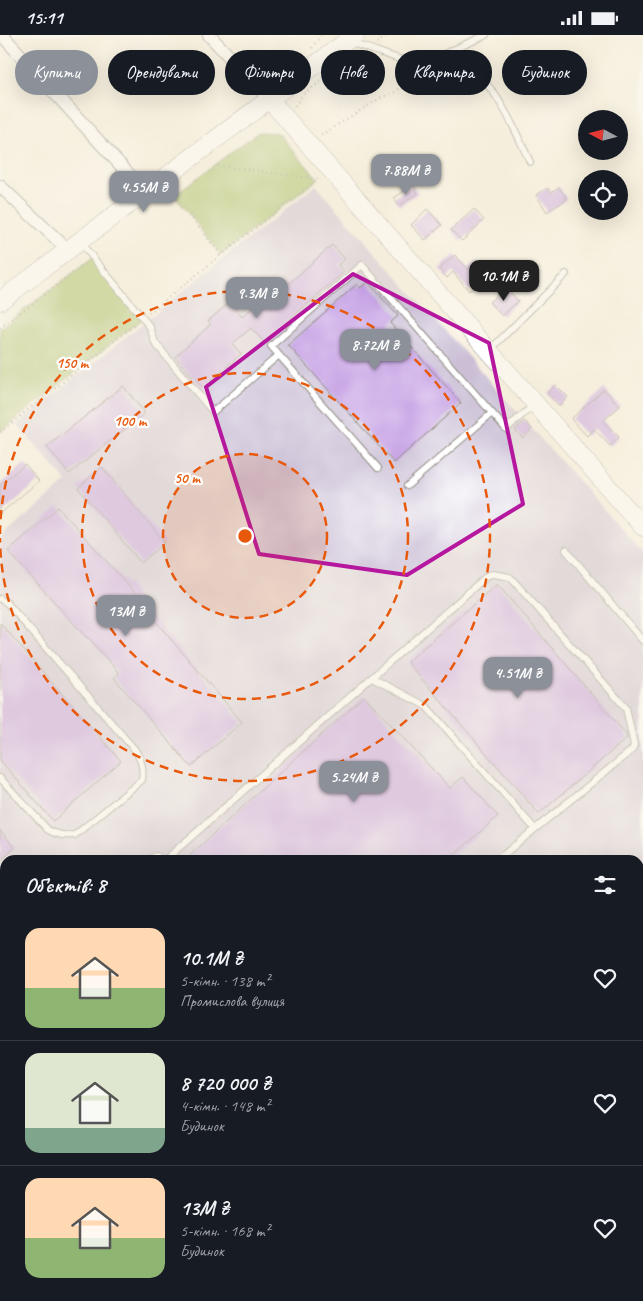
<!DOCTYPE html>
<html lang="uk">
<head>
<meta charset="utf-8">
<style>
	body { margin:0; font-family:Caveat,sans-serif; background:#20242c; color:#f1f3f6; height:100vh; display:flex; flex-direction:column; font-size:19px; white-space:nowrap }
	* { box-sizing:border-box; margin:0 }
	p { font-size:16px; color:#9ea1a6 }
	.icon { flex:none; width:28px; height:28px; fill:none; stroke:currentColor; stroke-width:2; stroke-linecap:round; stroke-linejoin:round }
	.map { position:relative; flex:1; overflow:hidden }
	.panel { position:absolute; left:0px; top:820px; width:644px; height:446px; display:flex; flex-direction:column; background:#171b24; border-radius:15px 15px 0 0; box-shadow:0 5px 20px #0002 }
	.panel>* { flex:none }
	.hud { position:absolute; left:15px; top:15px; width:614px; height:45px; display:flex; gap:10px }
	.needle { width:32px; rotate:277deg }
	.controls { position:absolute; left:578px; top:75px; display:grid; gap:10px }
	.controls a { display:grid; place-items:center; width:50px; height:50px; border-radius:50%; background:#171b24; box-shadow:0 5px 20px #0002; font-size:25px }
	.price { position:absolute; translate:-50% -42px; padding:0 11px; border-radius:10px; background:#8c9099; color:#fff; font-size:16px; line-height:32px; filter:drop-shadow(0 1px 2px #0008) }
	.price::after { content:''; position:absolute; left:50%; top:30px; width:15px; height:11px; margin-left:-8px; background:inherit; clip-path:polygon(0 0,100% 0,50% 100%) }
	.price.current { background:#222; color:#fff }
	ul { padding:0; list-style:none }
	li { display:flex; align-items:center; gap:15px; height:125px; padding:0 25px }
	li+li { border-top:1px solid #363941 }
	li span { display:grid; place-items:center; flex:none; width:140px; height:100px; border-radius:15px; color:#555 }
	li>.icon { margin-inline-start:auto }
	span .icon { width:60px; height:60px; fill:#fffc; stroke-width:1 }
	li b { font-size:21px }
	h2 { display:flex; justify-content:space-between; align-items:center; height:60px; padding:0 25px; font-size:21px }
	.chip { padding:0 18px; border-radius:22px; background:#171b24; box-shadow:0 5px 20px #0002; font-size:18px; line-height:45px }
	.chip.current { background:#8c9099; color:#fff }
	.status { display:flex; justify-content:space-between; align-items:center; height:35px; padding:0 25px; background:#171b24; direction:ltr }
	.status svg { height:14px; fill:currentColor }
	.map>svg:first-child { display:block }
	.industrial { fill:#cbbfd5 }
	.green { fill:#a6bf64; stroke:#687548 }
	.building { fill:#c29be2 }
	.lines { fill:none; stroke-linecap:round; stroke-linejoin:round }
	.lane-casing { stroke:#908c84; stroke-width:8 }
	.street-casing { stroke:#908c84; stroke-width:14 }
	.secondary-casing { stroke:#908c84; stroke-width:19 }
	.path { stroke:#908c84; stroke-width:2; stroke-dasharray:1 4; stroke-linecap:butt }
	.lane { stroke:#fff; stroke-width:6 }
	.street { stroke:#fff; stroke-width:12 }
	.secondary { stroke:#fff; stroke-width:18 }
	.marked { fill:none; stroke:#b5179e; stroke-width:4; stroke-linejoin:round }
	.ring { fill:none; stroke:#e8590c; stroke-width:2.5; stroke-dasharray:9 6 }
	.centre { fill:#e8590c; stroke:#fff; stroke-width:2.5 }
	.ring-label { font-size:15px; text-anchor:middle; font-weight:bold; fill:#e8590c; stroke:#fff; stroke-width:4.5; stroke-linejoin:round; paint-order:stroke }
</style>
</head>
<body>
<div class="status"><b>15:11</b><svg viewBox="0 0 49 12"><path d="M0 12V9h3v3zM5 12V6h3v6zM10 12V3h3v9zM15 12V0h3v12zM26 1h20v11H26zM47 4h2v5h-2z"/></svg></div>
<div class="map">
<svg width="643" height="1266" viewBox="0 0 643 1266">
	<rect width="100%" height="100%" fill="#fff"/>
	<filter id="ink" filterUnits="userSpaceOnUse"><feTurbulence type="fractalNoise" baseFrequency=".02" numOctaves="2"/><feDisplacementMap in="SourceGraphic" scale="10" xChannelSelector="R" yChannelSelector="G"/><feConvolveMatrix kernelMatrix="1 2 1 2 8 2 1 2 1" color-interpolation-filters="sRGB"/></filter>
	<filter id="wash" filterUnits="userSpaceOnUse"><feTurbulence type="fractalNoise" baseFrequency=".0096" numOctaves="4" result="noise"/><feDisplacementMap in="SourceGraphic" scale="20" xChannelSelector="R" yChannelSelector="G"/><feGaussianBlur stdDeviation="1.12" result="paint"/><feColorMatrix in="noise" values="0 0 0 0 0 0 0 0 0 0 0 0 0 0 0 0 0 1.4 0 .05"/><feComposite in="paint" operator="in"/></filter>
	<g filter="url(#wash)">
		<rect width="100%" height="100%" fill="#f6eedc"/>
		<path class="industrial" d="M316,150l327,369v666l-4,4v-364h-634v118l-5,-4v-435l67,-57 -50,-58z
			M0,974l5,5v282h283l4,5h-292z
			M639,1225l4,5v36h-307l-5,-5h308z"/>
		<path class="green" d="M258,97l20,1 40,46 -97,76 -47,-60z
			M93,223l50,60 -143,114v-104z"/>
		<g id="blocks">
			<path class="building" d="M413,150l5,8 -19,13 -5,-8z
				M559,152l8,12 -20,13 -11,-17 12,-7 3,4z
				M427,174l15,16 -17,15 -14,-15z
				M474,174l10,11 -22,21 -11,-11z
				M332,210l13,14 -7,6 6,7 -80,70 -13,-14 -19,16 9,10 -38,34 -28,-31 36,-33 -3,-3 22,-19 12,15 39,-35 4,5z
				M455,220l13,14 8,-7 12,13 -19,16 -16,-19 -6,6 -8,-9z
				M368,247l30,34 -8,7 71,80 -67,60 -106,-118 69,-61 3,4z
				M506,252l12,14 -16,15 -13,-14z
				M556,350l12,12 -9,9 -12,-13z
				M123,351l22,27 -76,61 -22,-27z
				M604,354l16,17 -17,15 16,16 -9,9 -16,-17 -7,7 -16,-17z
				M525,386l7,8 -9,9 -8,-8z
				M25,429l14,17 -39,33v-29z
				M102,432l63,76 -24,20 -63,-75z
				M58,472l78,87 -2,2 108,126 -51,45 -77,-89 5,-5 -31,-36 -1,1 -79,-87z
				M497,549l129,150 1,4 -88,76 -132,-152z
				M0,588l121,138 -68,60 -53,-61z
				M364,661l86,92 13,-11 35,39 -49,44h-254l-5,-5z
				M0,795l15,18 -15,13z"/>
		</g>
	</g>
	<g filter="url(#ink)">
		<use href="#blocks" fill-opacity="0" stroke="#908c84" stroke-width="1"/>
		<g class="lines">
			<g class="lane-casing">
				<path id="lane" d="M351,8c29,8 51,20 81,24l12,-13 42,-19
					M432,32c14,1 29,1 42,7 23,11 45,65 56,88
					M80,207l70,85 5,16 58,69 66,-57
					M490,315l76,-76
					M378,433l-107,-122 91,-81 130,148
					M407,451l85,-73 14,16 29,-25
					M566,515l77,91
					M0,564l7,4 128,147c6,10 9,18 7,30l-67,55c-11,1 -18,0 -27,-5l-48,-52
					M372,643l54,28 109,123
					M148,825l8,-4 8,4
					M165,825l323,-285 5,-1 17,3 116,131 8,37 -2,5 -135,110
					M0,925l5,-4
					M149,1266l5,-5"/>
			</g>
			<g class="street-casing">
				<path id="street" d="M2,0l143,157
					M209,0l60,64
					M0,151l68,64
					M0,959l5,5
					M305,1261l5,5"/>
			</g>
			<g class="secondary-casing">
				<path id="secondary" d="M269,64l374,428
					M0,266l355,-266"/>
			</g>
			<path class="path" d="M377,8l10,-8
				M312,13l9,-13
				M295,71l8,-12 58,-40
				M321,100l61,-38 12,-4 12,-10 6,-10
				M174,160l47,60 97,-76 -103,-14
				M149,278l72,-58
				M0,293l86,-65
				M0,397l136,-108"/>
			<use href="#lane" class="lane"/>
			<use href="#street" class="street"/>
			<use href="#secondary" class="secondary"/>
		</g>
	</g>
	<path d="M0 0H643V1266H0ZM353,239l136,69 34,161 -116,71 -148,-21 -53,-167z" fill="#f6eedc" fill-opacity=".55" fill-rule="evenodd"/>
	<path class="marked" d="M353,239l136,69 34,161 -116,71 -148,-21 -53,-167z"/>
	<circle cx="245" cy="501" r="82" fill="#e8590c" fill-opacity=".12"/>
	<g class="ring">
		<circle cx="245" cy="501" r="82"/>
		<circle cx="245" cy="501" r="163"/>
		<path d="M0 499A245 245 0 1 1 0 503"/>
	</g>
	<circle cx="245" cy="501" r="8" class="centre"/>
	<g class="ring-label">
		<text x="72" y="333">150 m</text>
		<text x="130" y="391">100 m</text>
		<text x="187" y="448">50 m</text>
	</g>
</svg>
<div class="controls">
<a><svg class="needle" viewBox="-14 -14 28 28"><path d="M0-13l5 13h-10z" fill="#e53935"/><path d="M0 13l5-13h-10z" fill="#9ea1a6"/></svg></a>
<a><svg class="icon" aria-label="locate" viewBox="0 0 24 24"><circle cx="12" cy="12" r="6"/><path d="M12 2v4M12 18v4M2 12h4M18 12h4"/></svg></a>
</div>
<b class="price" style="left:406px;top:161px">7.88M ₴</b>
<b class="price" style="left:144px;top:178px">4.55M ₴</b>
<b class="price current" style="left:504px;top:267px">10.1M ₴</b>
<b class="price" style="left:257px;top:284px">9.3M ₴</b>
<b class="price" style="left:375px;top:336px">8.72M ₴</b>
<b class="price" style="left:126px;top:602px">13M ₴</b>
<b class="price" style="left:518px;top:664px">4.51M ₴</b>
<b class="price" style="left:354px;top:768px">5.24M ₴</b>
<div class="hud">
<a class="chip current">Купити</a>
<a class="chip">Орендувати</a>
<a class="chip">Фільтри</a>
<a class="chip">Нове</a>
<a class="chip">Квартира</a>
<a class="chip">Будинок</a>
</div>
<section class="panel">
<h2>Об’єктів: 8<svg class="icon" aria-label="filters" viewBox="0 0 24 24"><path d="M4 7h16M4 17h16"/><circle cx="9" cy="7" r="2"/><circle cx="15" cy="17" r="2"/></svg></h2>
<ul>
<li><span style="background:linear-gradient(#ffd9b3 60%,#8fb573 0)"><svg class="icon" aria-label="home" viewBox="0 0 24 24"><path d="M3 11l9-7 9 7M6 9v11h12V9"/></svg></span><div><b>10.1M ₴</b><p>5-кімн. · 138 m²</p><p>Промислова вулиця</p></div><svg class="icon" aria-label="heart" viewBox="0 0 24 24"><path d="M12 20l-8-8c-3-5 5-10 8-4 3-6 11-1 8 4z"/></svg></li>
<li><span style="background:linear-gradient(#dfe7d0 75%,#7fa58c 0)"><svg class="icon" aria-label="home" viewBox="0 0 24 24"><path d="M3 11l9-7 9 7M6 9v11h12V9"/></svg></span><div><b>8 720 000 ₴</b><p>4-кімн. · 148 m²</p><p>Будинок</p></div><svg class="icon" aria-label="heart" viewBox="0 0 24 24"><path d="M12 20l-8-8c-3-5 5-10 8-4 3-6 11-1 8 4z"/></svg></li>
<li><span style="background:linear-gradient(#ffd9b3 60%,#8fb573 0)"><svg class="icon" aria-label="home" viewBox="0 0 24 24"><path d="M3 11l9-7 9 7M6 9v11h12V9"/></svg></span><div><b>13M ₴</b><p>5-кімн. · 168 m²</p><p>Будинок</p></div><svg class="icon" aria-label="heart" viewBox="0 0 24 24"><path d="M12 20l-8-8c-3-5 5-10 8-4 3-6 11-1 8 4z"/></svg></li>
</ul>
</section>
</div>
</body>
</html>
